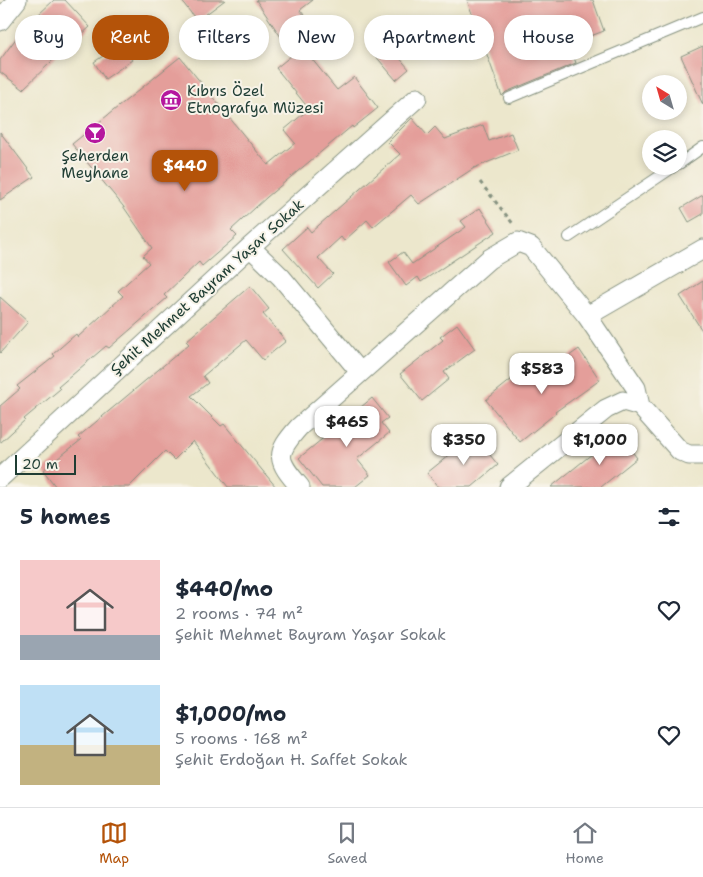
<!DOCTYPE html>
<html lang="en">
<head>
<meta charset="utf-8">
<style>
	body { margin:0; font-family:"Shantell Sans",sans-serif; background:#f6f6f7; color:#1f2937; height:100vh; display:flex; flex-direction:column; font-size:19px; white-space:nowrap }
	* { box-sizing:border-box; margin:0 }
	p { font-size:16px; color:#747a83 }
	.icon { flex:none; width:28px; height:28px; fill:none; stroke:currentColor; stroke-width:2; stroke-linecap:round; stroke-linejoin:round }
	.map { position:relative; height:487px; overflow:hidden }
	.panel { display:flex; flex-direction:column; background:#fff; flex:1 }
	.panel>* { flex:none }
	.banner { position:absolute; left:15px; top:15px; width:674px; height:45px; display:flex; gap:10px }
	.needle { width:32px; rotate:323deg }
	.buttons { position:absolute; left:642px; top:75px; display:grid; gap:10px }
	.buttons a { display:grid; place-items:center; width:45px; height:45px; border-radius:50%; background:#fff; box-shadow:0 2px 8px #0003; font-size:25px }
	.scale { position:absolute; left:15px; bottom:12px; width:61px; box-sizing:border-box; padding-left:5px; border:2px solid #1f3d34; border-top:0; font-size:14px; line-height:18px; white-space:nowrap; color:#1f3d34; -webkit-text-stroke:4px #f7f3e8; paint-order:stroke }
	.price { position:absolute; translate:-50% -42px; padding:0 11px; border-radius:10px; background:#fff; color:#222; font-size:16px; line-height:32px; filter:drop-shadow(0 1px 2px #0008) }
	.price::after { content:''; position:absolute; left:50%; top:30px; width:15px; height:11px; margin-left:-8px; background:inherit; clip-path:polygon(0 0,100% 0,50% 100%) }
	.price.current { background:#b45309; color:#fff }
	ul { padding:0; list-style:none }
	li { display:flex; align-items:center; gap:15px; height:125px; padding:0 20px }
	li span { display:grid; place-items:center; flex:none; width:140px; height:100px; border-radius:0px; color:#555 }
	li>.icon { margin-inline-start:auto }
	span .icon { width:60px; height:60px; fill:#fffc; stroke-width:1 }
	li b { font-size:21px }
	h2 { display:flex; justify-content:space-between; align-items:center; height:60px; padding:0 20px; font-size:21px }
	.chip { padding:0 18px; border-radius:22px; background:#fff; box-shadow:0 2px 8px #0003; font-size:18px; line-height:45px }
	.chip.current { background:#b45309; color:#fff }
	.menu { display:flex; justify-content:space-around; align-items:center; height:70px; border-top:1px solid #e0e1e3; background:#fff; font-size:14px; color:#747a83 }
	.menu a { display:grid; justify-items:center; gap:2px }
	.menu .current { color:#b45309 }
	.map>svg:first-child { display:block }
	.building { fill:#e49e9a }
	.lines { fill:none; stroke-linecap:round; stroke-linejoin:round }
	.lane-casing { stroke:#869280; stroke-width:12 }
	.street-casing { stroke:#869280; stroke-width:21 }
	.path { stroke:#869280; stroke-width:3; stroke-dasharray:4 4; stroke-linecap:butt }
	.lane { stroke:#fff; stroke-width:10 }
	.street { stroke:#fff; stroke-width:19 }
	.labels { text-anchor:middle; stroke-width:4; stroke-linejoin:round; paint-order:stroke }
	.poi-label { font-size:15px; fill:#1f3d34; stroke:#f7f3e8; text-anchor:start }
	.street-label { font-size:15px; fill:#1f3d34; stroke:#f7f3e8 }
</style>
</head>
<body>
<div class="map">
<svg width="703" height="487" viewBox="0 0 703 487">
	<rect width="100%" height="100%" fill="#f7f3e8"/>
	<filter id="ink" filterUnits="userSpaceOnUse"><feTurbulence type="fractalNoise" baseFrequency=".02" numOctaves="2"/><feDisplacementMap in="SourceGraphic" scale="10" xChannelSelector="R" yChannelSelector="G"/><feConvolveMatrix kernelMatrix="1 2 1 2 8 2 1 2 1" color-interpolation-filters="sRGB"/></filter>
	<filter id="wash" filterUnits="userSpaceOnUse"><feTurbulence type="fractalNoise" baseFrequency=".0096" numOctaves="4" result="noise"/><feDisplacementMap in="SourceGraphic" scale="20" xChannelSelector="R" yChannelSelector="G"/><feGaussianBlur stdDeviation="1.12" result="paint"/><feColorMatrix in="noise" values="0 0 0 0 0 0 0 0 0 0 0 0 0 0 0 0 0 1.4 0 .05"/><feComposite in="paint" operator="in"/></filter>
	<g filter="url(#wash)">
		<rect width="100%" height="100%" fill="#ece7cc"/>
		<g id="blocks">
			<path class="building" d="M54,0h11l25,27 -19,17h-6l-14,18 -28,27 -23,-17v-12l23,-31z
				M181,0h44l-28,21z
				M256,0h57l-13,10 10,12 -27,18z
				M467,0h126l11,31 -35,13 7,19 -70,29 -4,4z
				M381,36l28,33 -13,11 -28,-33z
				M121,44l11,16 -27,19 -11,-17z
				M703,46v59l-22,-49z
				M302,47l35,43 17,-13 24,31 -25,20 -1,-2 -85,71 -36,33 6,6 -35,30 -3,-4 -35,33 3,3 -58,50 -3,-2 -48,41 2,2 -36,30 1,1 -25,23v-37l20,-17 -3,-3 38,-30 -2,-2 23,-20 2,3 45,-41 -5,-5 31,-28 -6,-7 9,-8 -29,-42 -51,-62 108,-87 88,108 27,-22 -11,-13 25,-21 -33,-41z
				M412,118l15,17 8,-8 10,12 38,-14 6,16 22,-8 7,17 -44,18 -55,36 -8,-9 -38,32 -6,-7 -23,21 -3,-4 -23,21 15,16 -15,14 -35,-39 24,-22 4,5 89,-78 -12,-12z
				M0,132l34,45 -34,23z
				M703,195v19l-14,8 -8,-14z
				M480,208l16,24 -75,50 -3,-5 -12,9 -17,-24 14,-10 9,12 54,-37 -5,-6z
				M703,281v51l-23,-36z
				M250,286l19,23 -6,5 23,27 -23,19 -17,-20 -43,36 5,7 -17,13 30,30 3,-2 52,63h-48l-35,-46 -19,19 -9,-9 -36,36h-73l-13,-17 38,-30 -3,-3 111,-93 -3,-3z
				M0,297l28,25 -28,31z
				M457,324l18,25 -31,23 5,7 -27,22 -22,-27 43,-34 -3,-3z
				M579,349l21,31 -45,32 1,1 -36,29 -34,-42 36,-29 9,12z
				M372,398l16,20 -7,5 8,10 -32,26 13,16 -15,12h-33l-23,-29z
				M618,433l19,25 -36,29h-50z
				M474,435l24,30 -26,22h-34l-11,-14z"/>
		</g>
	</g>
	<g filter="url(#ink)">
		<use href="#blocks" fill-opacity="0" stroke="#869280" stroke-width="1"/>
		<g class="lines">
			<g class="lane-casing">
				<path id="lane" d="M509,98l194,-81
					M679,164l24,-17
					M569,237l106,-71"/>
			</g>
			<g class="street-casing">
				<path id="street" d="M0,21l17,-21
					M250,247l31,30 79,95
					M587,316l116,-67
					M0,478l250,-231 167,-149
					M300,487c-23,-27 -26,-32 -1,-60l190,-168 29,-17 13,5 56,69 49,72 4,18 40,45 9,4h14
					M509,487l97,-78 17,-8 17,5"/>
			</g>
			<path class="path" d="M480,182l34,43"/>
			<use href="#lane" class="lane"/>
			<use href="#street" class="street"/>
		</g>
	</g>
	<defs>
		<g id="museum-disc" transform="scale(1.125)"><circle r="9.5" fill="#b5179e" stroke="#f7f3e8"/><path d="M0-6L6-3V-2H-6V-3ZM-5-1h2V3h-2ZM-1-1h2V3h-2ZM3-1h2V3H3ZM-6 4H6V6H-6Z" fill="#fff"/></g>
		<g id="bar-disc" transform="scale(1.125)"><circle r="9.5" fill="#b5179e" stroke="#f7f3e8"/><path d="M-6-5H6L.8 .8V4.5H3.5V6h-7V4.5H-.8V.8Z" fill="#fff"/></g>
	</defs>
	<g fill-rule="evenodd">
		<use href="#museum-disc" x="171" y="100"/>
		<use href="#bar-disc" x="95" y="133"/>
	</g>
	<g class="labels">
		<g class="poi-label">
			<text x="187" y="96">Kıbrıs Özel<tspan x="187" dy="17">Etnografya Müzesi</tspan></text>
			<text x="95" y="161" text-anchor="middle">Şeherden<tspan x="95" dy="17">Meyhane</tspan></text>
		</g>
		<g class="street-label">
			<text transform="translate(207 287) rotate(-42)" y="5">Şehit Mehmet Bayram Yaşar Sokak</text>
		</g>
	</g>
</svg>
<div class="buttons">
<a><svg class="needle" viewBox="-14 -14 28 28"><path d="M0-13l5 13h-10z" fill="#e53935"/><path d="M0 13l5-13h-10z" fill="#747a83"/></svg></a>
<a><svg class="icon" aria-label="layers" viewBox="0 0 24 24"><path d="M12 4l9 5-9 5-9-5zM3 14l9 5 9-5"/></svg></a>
</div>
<div class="scale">20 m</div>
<b class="price current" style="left:185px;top:192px">$440</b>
<b class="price" style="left:542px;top:395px">$583</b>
<b class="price" style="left:347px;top:448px">$465</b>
<b class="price" style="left:464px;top:466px">$350</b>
<b class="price" style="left:600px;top:466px">$1,000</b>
<div class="banner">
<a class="chip">Buy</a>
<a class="chip current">Rent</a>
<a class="chip">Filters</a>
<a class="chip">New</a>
<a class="chip">Apartment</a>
<a class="chip">House</a>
</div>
</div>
<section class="panel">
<h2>5 homes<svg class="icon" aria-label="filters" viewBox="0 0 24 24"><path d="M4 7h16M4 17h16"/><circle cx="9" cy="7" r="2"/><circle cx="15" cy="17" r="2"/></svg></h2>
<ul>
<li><span style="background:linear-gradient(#f6c9c9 75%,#9aa5b1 0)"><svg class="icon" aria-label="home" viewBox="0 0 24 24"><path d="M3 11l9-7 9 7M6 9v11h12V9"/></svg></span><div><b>$440/mo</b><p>2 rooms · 74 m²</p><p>Şehit Mehmet Bayram Yaşar Sokak</p></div><svg class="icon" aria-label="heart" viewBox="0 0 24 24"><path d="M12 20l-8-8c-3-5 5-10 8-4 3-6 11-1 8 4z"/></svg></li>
<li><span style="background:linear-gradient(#bfe0f5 60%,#c2b280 0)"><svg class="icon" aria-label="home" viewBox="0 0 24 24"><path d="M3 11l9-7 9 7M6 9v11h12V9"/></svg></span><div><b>$1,000/mo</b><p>5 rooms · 168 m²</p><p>Şehit Erdoğan H. Saffet Sokak</p></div><svg class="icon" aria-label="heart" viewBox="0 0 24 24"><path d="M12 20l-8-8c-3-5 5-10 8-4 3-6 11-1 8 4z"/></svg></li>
</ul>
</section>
<nav class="menu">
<a class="current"><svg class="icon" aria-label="map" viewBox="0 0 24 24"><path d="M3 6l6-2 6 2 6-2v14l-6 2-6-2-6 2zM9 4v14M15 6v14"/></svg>Map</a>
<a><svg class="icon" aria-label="saved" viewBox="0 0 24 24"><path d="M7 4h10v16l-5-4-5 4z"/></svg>Saved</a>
<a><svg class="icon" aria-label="home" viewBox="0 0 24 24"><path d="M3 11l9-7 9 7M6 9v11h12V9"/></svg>Home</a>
</nav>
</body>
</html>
